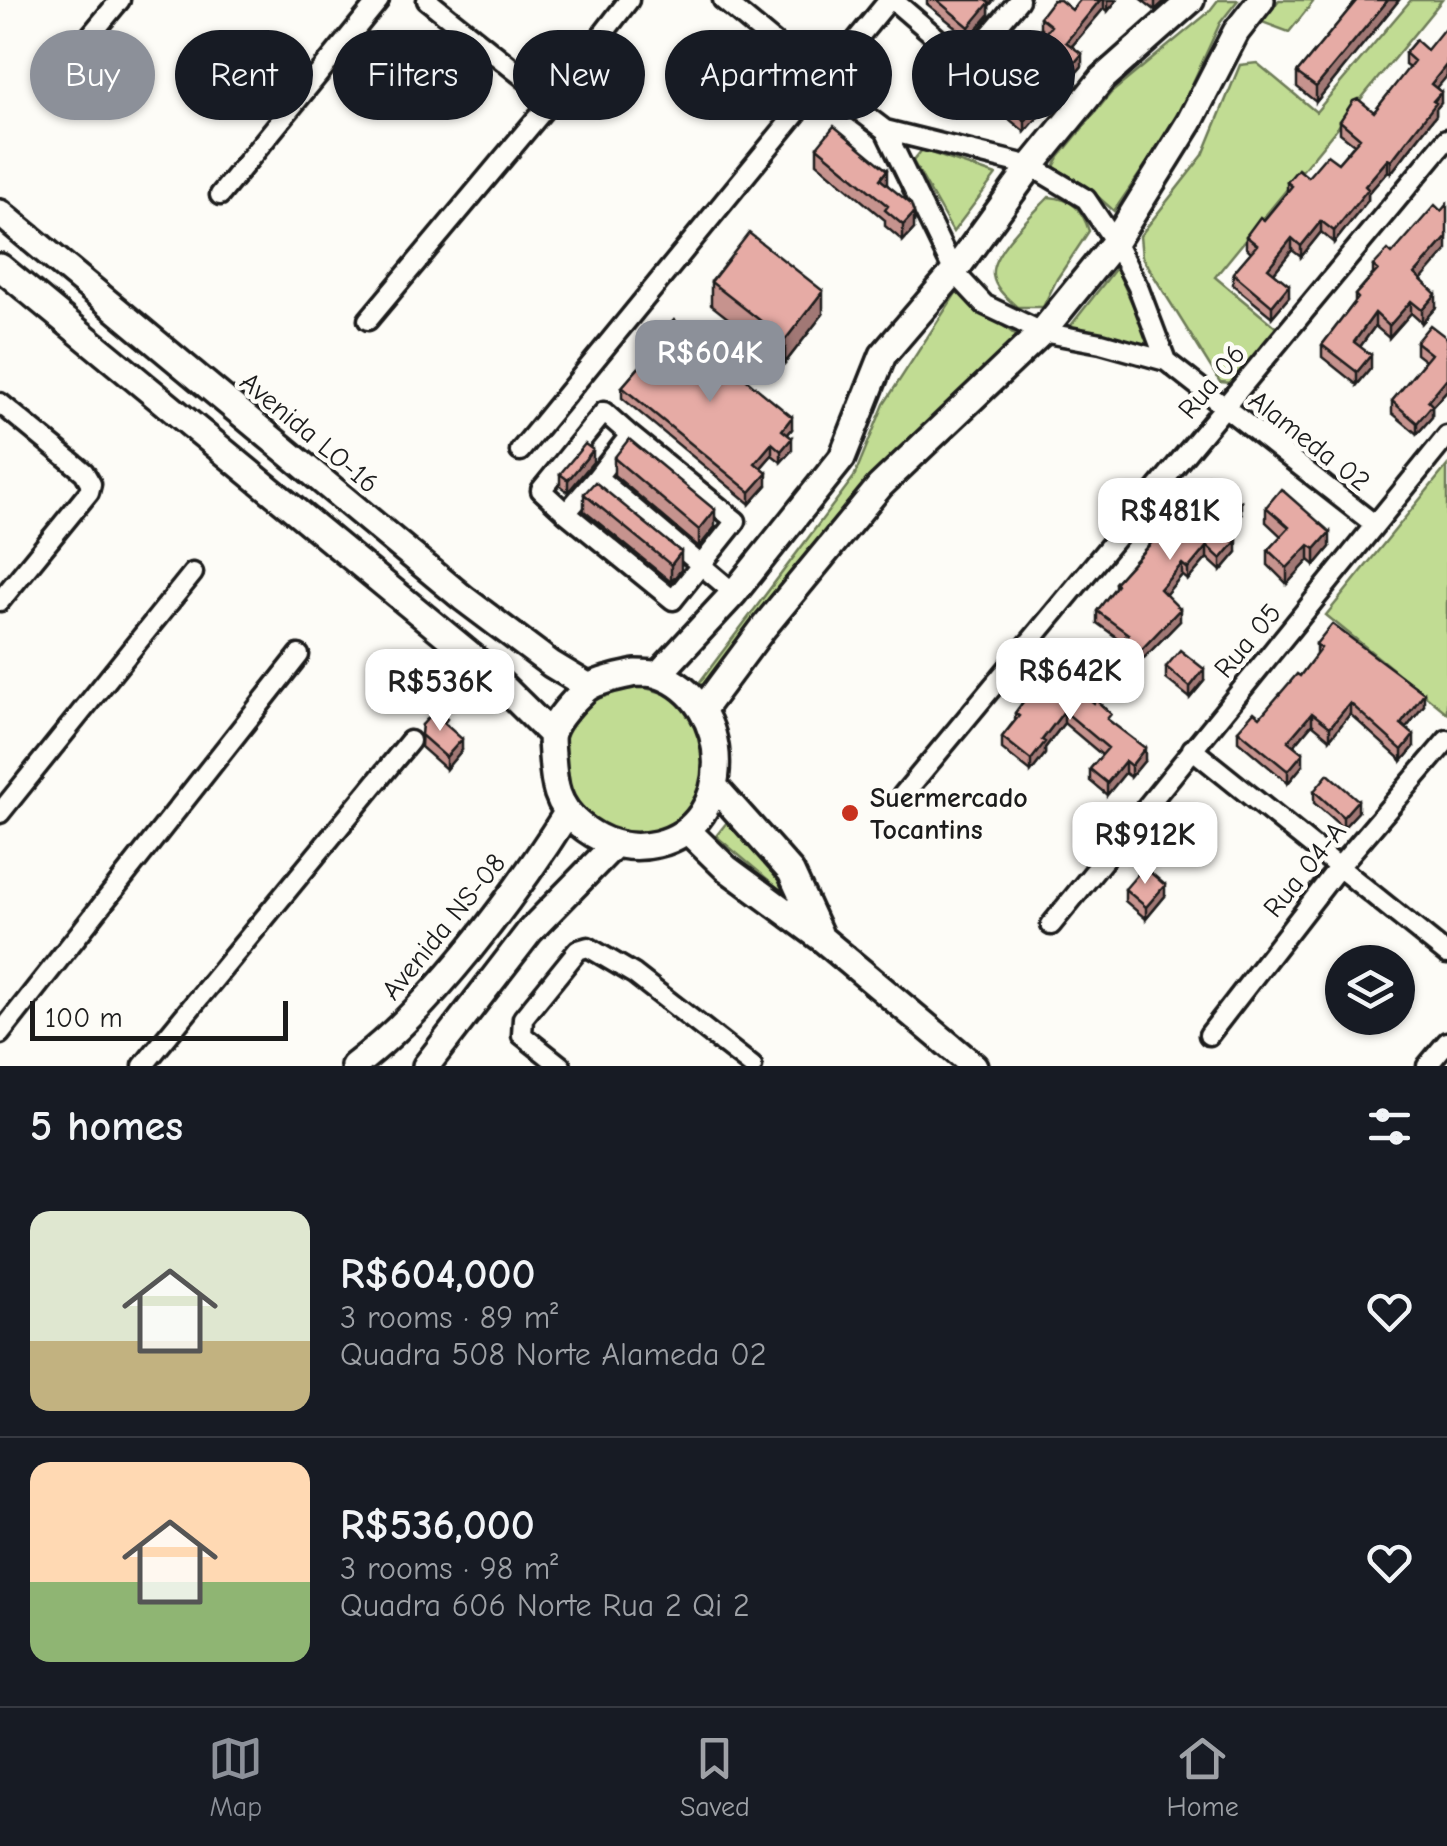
<!DOCTYPE html>
<html lang="en">
<head>
<meta charset="utf-8">
<style>
	body { margin:0; font-family:"Comic Neue",sans-serif; background:#20242c; color:#f1f3f6; height:100vh; display:flex; flex-direction:column; font-size:38px; white-space:nowrap }
	* { box-sizing:border-box; margin:0 }
	p { font-size:32px; color:#9ea1a6 }
	.icon { flex:none; width:55px; height:55px; fill:none; stroke:currentColor; stroke-width:2; stroke-linecap:round; stroke-linejoin:round }
	.map { position:relative; height:1066px; overflow:hidden }
	.panel { display:flex; flex-direction:column; background:#171b24; flex:1 }
	.panel>* { flex:none }
	.banner { position:absolute; left:30px; top:30px; width:1388px; height:90px; display:flex; gap:20px }
	.tools { position:absolute; left:1325px; top:945px; display:grid; gap:20px }
	.tools a { display:grid; place-items:center; width:90px; height:90px; border-radius:50%; background:#171b24; box-shadow:0 2px 8px #0004; font-size:50px }
	.scale { position:absolute; left:30px; bottom:25px; width:258px; box-sizing:border-box; padding-left:10px; border:5px solid #1c1c1c; border-top:0; font-size:28px; line-height:35px; white-space:nowrap; color:#1c1c1c; -webkit-text-stroke:8px #fdfcf7; paint-order:stroke }
	.price { position:absolute; translate:-50% -85px; padding:0 22px; border-radius:20px; background:#fff; color:#222; font-size:32px; line-height:65px; filter:drop-shadow(0 2px 5px #0008) }
	.price::after { content:''; position:absolute; left:50%; top:60px; width:30px; height:22px; margin-left:-15px; background:inherit; clip-path:polygon(0 0,100% 0,50% 100%) }
	.price.selected { background:#8c9099; color:#fff }
	ul { padding:0; list-style:none }
	li { display:flex; align-items:center; gap:30px; height:250px; padding:0 30px }
	li+li { border-top:2px solid #363941 }
	li span { display:grid; place-items:center; flex:none; width:280px; height:200px; border-radius:20px; color:#555 }
	li>.icon { margin-inline-start:auto }
	span .icon { width:120px; height:120px; fill:#fffc; stroke-width:1 }
	li b { font-size:42px }
	h2 { display:flex; justify-content:space-between; align-items:center; height:120px; padding:0 30px; font-size:42px }
	.pill { padding:0 35px; border-radius:45px; background:#171b24; box-shadow:0 2px 8px #0004; font-size:35px; line-height:90px }
	.pill.selected { background:#8c9099; color:#fff }
	.menu { display:flex; justify-content:space-around; align-items:center; height:140px; border-top:2px solid #363941; background:#171b24; font-size:28px; color:#9ea1a6 }
	.menu a { display:grid; justify-items:center; gap:5px }
	.menu .selected { color:#8c9099 }
	.map>svg:first-child { display:block }
	.green { fill:#c1dc93; stroke:#6e7c58; stroke-width:2.5 }
	.lines { fill:none; stroke-linecap:round; stroke-linejoin:round }
	.street-casing { stroke:#1c1c1c; stroke-width:25 }
	.secondary-casing { stroke:#1c1c1c; stroke-width:32 }
	.street { stroke:#fdfcf7; stroke-width:18 }
	.secondary { stroke:#fdfcf7; stroke-width:25 }
	.wall { fill:#c6938e; stroke:#1c1c1c; stroke-width:2.5 }
	.shaded-wall { fill:#a17874; stroke:#1c1c1c; stroke-width:2.5 }
	.building { fill:#e6aba5; stroke:#1c1c1c; stroke-width:2.5 }
	.poi-dot { fill:#c8321e; stroke:#fdfcf7; stroke-width:4 }
	.labels { text-anchor:middle; stroke-width:9; stroke-linejoin:round; paint-order:stroke }
	.street-label { font-size:28px; fill:#1c1c1c; stroke:#fdfcf7 }
	.poi-label { font-size:28px; font-weight:bold; fill:#1c1c1c; stroke:#fdfcf7; text-anchor:start }
</style>
</head>
<body>
<div class="map">
<svg width="1447" height="1066" viewBox="0 0 1447 1066">
	<rect width="100%" height="100%" fill="#fdfcf7"/>
	<filter id="ink" filterUnits="userSpaceOnUse"><feTurbulence type="fractalNoise" baseFrequency=".01" numOctaves="2"/><feDisplacementMap in="SourceGraphic" scale="20" xChannelSelector="R" yChannelSelector="G"/><feConvolveMatrix kernelMatrix="1 2 1 2 8 2 1 2 1" color-interpolation-filters="sRGB"/></filter>
	<g filter="url(#ink)">
		<path class="green" d="M1218,0h20l-18,23 -45,99 -61,89 -29,-26 -31,-18 5,-10 52,-64 97,-80z
			M1279,0h32l2,2 -24,30 -27,-10z
			M1411,0h31l-227,277 64,53 -47,53 -12,-1 -78,-125 -2,-21 63,-81 37,-90 17,-2 59,49z
			M922,150l74,25 -43,57 -40,-71z
			M1049,197c24,2 33,12 40,34l-32,48 -14,28h-26c-10,-9 -22,-18 -24,-32 -3,-22 41,-62 56,-78z
			M1116,268l37,81 -84,-21z
			M958,290l61,48 -311,351 -9,-6 155,-206 30,-73z
			M1447,466v247l-121,-98z
			M642,687l25,7 21,14 15,20 8,49 -24,42 -45,20 -47,-12 -32,-39v-50l12,-22 19,-17 23,-11z
			M727,822l44,42 13,29 -68,-57z"/>
		<g class="lines">
			<g class="street-casing">
				<path id="street" d="M427,0l125,100
					M723,0l100,83 62,47 146,36 55,33 29,43 23,45 28,74
					M893,0l73,63 53,-63
					M59,73l61,-73
					M885,130l69,142 31,33 57,27 59,11 65,18 208,163
					M220,195l159,-195
					M368,320l184,-220 77,-100
					M0,403l84,69 7,12 -2,8 -89,109
					M630,435l106,86 -35,44 -104,-88z
					M520,451l369,-451
					M597,477l-31,36 107,87 28,-35 33,28
					M566,513l-25,-23 63,-78 26,23
					M1192,749l255,205
					M902,796l545,-657
					M0,813l193,-240
					M1051,925l396,-489
					M0,1034l299,-379
					M1209,1035l129,-167 109,-128
					M143,1066l267,-325
					M561,1066l-39,-31 1,-17 55,-68 10,-3 46,27 118,92
					M1427,1066l20,-24"/>
			</g>
			<g class="secondary-casing">
				<path id="secondary" d="M0,213l463,385 88,66 38,23
					M0,267l474,391 77,76
					M635,673c7,0 17,0 23,2 76,26 80,150 -1,169 -30,7 -55,-1 -78,-20 -23,-20 -25,-39 -27,-68 0,-7 -2,-17 0,-23 4,-14 22,-33 33,-43 12,-10 35,-13 50,-17z
					M658,675l76,-82 108,-135 41,-103 71,-83 77,-106 71,-87 89,-79
					M703,709l61,-82 116,-141 162,-154 73,-90 74,-119 47,-91 25,-32
					M715,787l76,85 28,61
					M688,831l38,37 95,70 153,128
					M354,1066c79,-60 160,-169 213,-253
					M426,1066l104,-135 84,-86"/>
			</g>
			<use href="#street" class="street"/>
			<use href="#secondary" class="secondary"/>
		</g>
		<path class="wall" d="M927,0h67l-5,6v9l-20,23 -42,-34z
			M1080,0h37l-9,11 -4,-3 -32,38 10,20 -57,66 -21,-17v-12l2,-3 -14,-12v-11l28,-14 25,-30 -5,-5v-11l32,-7z
			M1142,0h24l-11,10z
			M1357,0h42l-83,102 -19,-15v-14z
			M1416,40l21,48 4,15 -5,6v6l-45,58 -3,-2 -20,23v6l-34,43 -13,-11 -20,25 -9,-7 -18,23 15,24 -17,20 -39,-32v-12l18,-21 -5,-5v-11l18,-16 23,-28v-10l21,-5 30,-14 16,-19 -14,-11v-12l34,-9 35,-44 -4,-3v-12z
			M817,147l70,37 27,45 -11,12 -18,-15v-6l-68,-57z
			M1373,266l48,14 15,27 -14,16 -11,-10 -22,25 -14,-12 -15,21 11,21 -14,17 -35,-28v-12l33,-43v-7l18,-21z
			M711,282l112,32 -38,49 -74,-58z
			M1447,338v52l-15,17v10l-15,17 -25,-21v-12l33,-40 -9,-7v-12z
			M652,346l140,83 -4,5 4,16 -11,12 -9,-7 -11,13 6,17 -17,19 -128,-106v-11l30,-35z
			M614,458l101,69 -16,20 -85,-72z
			M593,462l-25,30 -8,-6v-12z
			M584,494l97,76 -10,12 -87,-71z
			M1189,499l52,15 -15,17 11,21 -16,19 -14,-13 -19,22 -6,-5 -17,20 15,26 -42,43 -15,-14v-8l-26,-19v-12l18,-23v-5z
			M1266,507l64,40 -15,18 -6,-5 -22,24 -19,-19v-15l13,-14 -15,-14z
			M1316,644l108,61 -18,23 8,19 -12,14 -52,-47 -20,25 -18,-15 -18,22 9,19 -15,18 -50,-42v-11l22,-13 40,-41 16,-21z
			M1166,667l38,14 -14,17 -24,-19z
			M1032,685l79,37 34,38 -14,17 -6,-4 -18,22 -17,-14v-12l12,-14 -38,-32 -19,25v6l-14,18 -29,-23v-12l13,-17v-7l17,-23z
			M422,725h25l15,25 -16,19 -25,-22z
			M1314,791l44,21 -15,16 -29,-25z
			M1125,889l40,7 -19,23 -21,-18z"/>
		<path class="shaded-wall" d="M984,0h10l-5,6v9l-20,23v-11z
			M1100,0h4v8l-38,45v-11z
			M1108,0h9l-9,11z
			M1155,0h11l-11,10z
			M1388,0h11l-83,102v-15z
			M1082,54v12l-57,66v-11z
			M1447,64v12l-16,19v-11z
			M1441,92v11l-5,6v6l-45,58v-12z
			M1388,159v12l-20,23v6l-34,43v-12l31,-45z
			M887,170v16l-7,-7z
			M914,213v16l-11,12v-16z
			M1321,221v11l-20,25v-11z
			M1447,237v13l-32,37v-13z
			M1292,238v12l-24,30v-12z
			M1289,285v12l-17,20v-11z
			M823,291v23l-38,49v-23z
			M1436,294v13l-14,16v-13z
			M1411,301v12l-22,25v-12z
			M1375,313v13l-21,29v-13z
			M1371,355v13l-14,17v-13z
			M1447,378v12l-15,17v10l-15,17v-11l11,-22z
			M792,417v12l-10,12v-11z
			M792,438v12l-11,12v-11z
			M772,443v12l-17,19v-11z
			M593,450v12l-25,30v-12z
			M767,473v12l-17,19v-12z
			M1241,502v12l-20,24v-12z
			M715,510v17l-16,20v-17z
			M1330,532v15l-15,18v-16z
			M1237,540v12l-16,19v-12z
			M1309,545v15l-22,24v-16z
			M1207,546v12l-19,22v-11z
			M681,552v18l-10,12v-17z
			M1182,564v11l-22,26v-12z
			M1180,609v12l-42,43v-11z
			M1204,669v12l-14,17v-11z
			M1424,693v12l-23,30v-11z
			M1350,703v11l-20,25v-12z
			M1064,711v12l-19,25v6l-14,18v-12l11,-20z
			M1312,713v11l-24,28v-11z
			M1414,735v12l-12,14v-11z
			M462,739v11l-16,19v-12z
			M1145,748v12l-14,17v-11z
			M1303,753v12l-15,18v-12z
			M1125,761v12l-18,22v-12z
			M1358,800v12l-15,16v-11z
			M1165,885v11l-19,23v-12z"/>
		<path class="building" d="M937,0h48l4,3 -20,24z
			M1053,0h7l12,10 8,-10h20l-34,42 16,12 -57,67 -21,-18 8,-10 -20,-16 18,-22 10,8 31,-37 -11,-9z
			M1357,0h31l-72,87 -19,-14z
			M1447,25v39l-16,20 10,8 -8,9 3,2 -45,58 -3,-2 -23,27 3,3 -34,42 -13,-10 -20,25 -9,-8 -24,30 21,17 -17,21 -39,-33 24,-28 -11,-9 14,-19 4,3 28,-34 -5,-4 11,-13 10,8 19,-22 11,8 22,-25 -20,-17 13,-20 5,-2 16,13 40,-51 -9,-8 11,-13 11,10z
			M834,126l53,44 -7,9 31,25 3,9 -11,12 -18,-15 3,-4 -71,-59z
			M1447,204v33l-32,37 21,20 -14,16 -11,-9 -22,25 -14,-13 -21,29 17,13 -14,17 -35,-27 36,-47 -3,-3 23,-25 -5,-4 15,-16 4,4 43,-49 6,6z
			M749,233l74,58 -38,49 -74,-58z
			M674,320l118,97 -10,13 10,8 -11,13 -9,-8 -17,20 12,10 -17,19 -128,-105 33,-38 -3,-3z
			M1430,325l17,13v40l-19,23 4,4 -15,18 -25,-22 39,-47 -15,-12z
			M629,439l86,71 -16,20 -85,-72z
			M585,444l8,6 -25,30 -8,-6z
			M1208,475l33,27 -20,24 16,14 -16,19 -14,-13 -19,23 -6,-5 -22,25 20,20 -42,44 -15,-14 5,-5 -31,-23 20,-26 -2,-2 39,-43 31,-44 4,3z
			M595,482l86,70 -10,13 -87,-71z
			M1281,489l49,43 -15,17 -6,-4 -22,23 -19,-18 21,-23 -23,-20z
			M1332,624l92,69 -23,31 13,11 -12,15 -52,-47 -20,24 -18,-14 -24,28 15,12 -15,18 -50,-41 16,-18 6,5 37,-43 3,2 21,-28 -5,-4z
			M1180,650l24,19 -14,18 -24,-20z
			M1049,666l45,37 2,-3 15,14 -4,5 38,29 -14,18 -6,-5 -18,22 -17,-14 18,-21 -44,-37 -22,29 3,2 -14,18 -29,-23 17,-21 -4,-3 19,-26 -2,-2z
			M436,709l11,10 -3,4 18,16 -16,18 -25,-22 1,-10z
			M1328,774l30,26 -15,17 -29,-26z
			M1144,867l21,18 -19,22 -21,-18z"/>
	</g>
	<circle class="poi-dot" cx="850" cy="813" r="10"/>
	<g class="labels">
		<g class="street-label">
			<text transform="translate(1211 381) rotate(-50)" y="10">Rua 06</text>
			<text transform="translate(310 432) rotate(40)" y="10">Avenida LO-16</text>
			<text transform="translate(1310 440) rotate(38)" y="10">Alameda 02</text>
			<text transform="translate(1247 640) rotate(-50)" y="10">Rua 05</text>
			<text transform="translate(1304 869) rotate(-51)" y="10">Rua 04-A</text>
			<text transform="translate(443 926) rotate(-51)" y="10">Avenida NS-08</text>
		</g>
		<g class="poi-label">
			<text x="870" y="807">Suermercado<tspan x="870" dy="32">Tocantins</tspan></text>
		</g>
	</g>
</svg>
<div class="tools">
<a><svg class="icon" aria-label="layers" viewBox="0 0 24 24"><path d="M12 4l9 5-9 5-9-5zM3 14l9 5 9-5"/></svg></a>
</div>
<div class="scale">100 m</div>
<b class="price selected" style="left:710px;top:405px">R$604K</b>
<b class="price" style="left:1170px;top:563px">R$481K</b>
<b class="price" style="left:1070px;top:723px">R$642K</b>
<b class="price" style="left:440px;top:734px">R$536K</b>
<b class="price" style="left:1145px;top:887px">R$912K</b>
<div class="banner">
<a class="pill selected">Buy</a>
<a class="pill">Rent</a>
<a class="pill">Filters</a>
<a class="pill">New</a>
<a class="pill">Apartment</a>
<a class="pill">House</a>
</div>
</div>
<section class="panel">
<h2>5 homes<svg class="icon" aria-label="filters" viewBox="0 0 24 24"><path d="M4 7h16M4 17h16"/><circle cx="9" cy="7" r="2"/><circle cx="15" cy="17" r="2"/></svg></h2>
<ul>
<li><span style="background:linear-gradient(#dfe7d0 65%,#c2b280 0)"><svg class="icon" aria-label="home" viewBox="0 0 24 24"><path d="M3 11l9-7 9 7M6 9v11h12V9"/></svg></span><div><b>R$604,000</b><p>3 rooms · 89 m²</p><p>Quadra 508 Norte Alameda 02</p></div><svg class="icon" aria-label="heart" viewBox="0 0 24 24"><path d="M12 20l-8-8c-3-5 5-10 8-4 3-6 11-1 8 4z"/></svg></li>
<li><span style="background:linear-gradient(#ffd9b3 60%,#8fb573 0)"><svg class="icon" aria-label="home" viewBox="0 0 24 24"><path d="M3 11l9-7 9 7M6 9v11h12V9"/></svg></span><div><b>R$536,000</b><p>3 rooms · 98 m²</p><p>Quadra 606 Norte Rua 2 Qi 2</p></div><svg class="icon" aria-label="heart" viewBox="0 0 24 24"><path d="M12 20l-8-8c-3-5 5-10 8-4 3-6 11-1 8 4z"/></svg></li>
</ul>
</section>
<nav class="menu">
<a class="selected"><svg class="icon" aria-label="map" viewBox="0 0 24 24"><path d="M3 6l6-2 6 2 6-2v14l-6 2-6-2-6 2zM9 4v14M15 6v14"/></svg>Map</a>
<a><svg class="icon" aria-label="saved" viewBox="0 0 24 24"><path d="M7 4h10v16l-5-4-5 4z"/></svg>Saved</a>
<a><svg class="icon" aria-label="home" viewBox="0 0 24 24"><path d="M3 11l9-7 9 7M6 9v11h12V9"/></svg>Home</a>
</nav>
</body>
</html>
